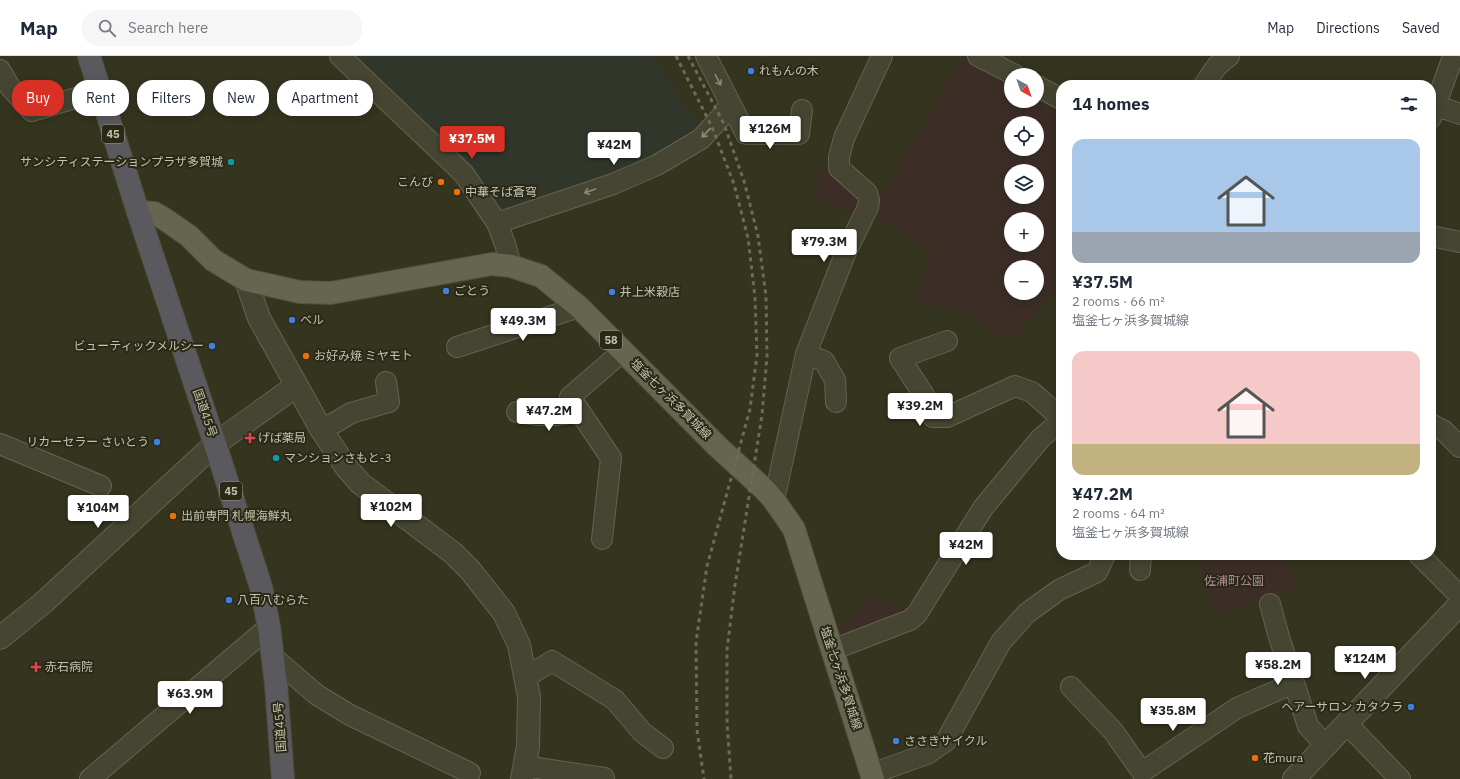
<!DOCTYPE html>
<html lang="en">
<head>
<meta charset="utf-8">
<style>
	body { margin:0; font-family:"IBM Plex Sans","Noto Sans JP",sans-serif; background:#f6f6f7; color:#1f2937; height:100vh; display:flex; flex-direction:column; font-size:15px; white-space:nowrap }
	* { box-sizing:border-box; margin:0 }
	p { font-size:13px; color:#747a83 }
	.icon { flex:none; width:22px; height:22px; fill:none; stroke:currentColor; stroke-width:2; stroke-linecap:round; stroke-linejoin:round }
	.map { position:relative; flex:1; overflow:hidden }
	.panel { position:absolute; left:1056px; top:24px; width:380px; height:480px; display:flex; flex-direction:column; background:#fff; border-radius:16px; box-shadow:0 2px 10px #0003 }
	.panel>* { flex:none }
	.banner { position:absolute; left:12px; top:24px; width:380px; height:36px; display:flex; gap:8px }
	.needle { width:26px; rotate:140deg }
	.controls { position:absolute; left:1004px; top:12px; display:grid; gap:8px }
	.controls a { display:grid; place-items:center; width:40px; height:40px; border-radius:50%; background:#fff; box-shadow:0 2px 10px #0003; font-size:20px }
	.price { position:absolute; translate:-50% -34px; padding:0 9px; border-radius:4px; background:#fff; color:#222; font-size:13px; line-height:26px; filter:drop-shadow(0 1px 2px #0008) }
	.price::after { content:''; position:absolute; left:50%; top:24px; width:12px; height:9px; margin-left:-6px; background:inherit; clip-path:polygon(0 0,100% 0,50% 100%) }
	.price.on { background:#d93025; color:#fff }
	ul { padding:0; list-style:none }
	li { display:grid; align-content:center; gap:8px; height:212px; padding:0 16px }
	li span { display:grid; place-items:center; height:124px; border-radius:12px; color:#555 }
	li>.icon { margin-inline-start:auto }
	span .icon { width:72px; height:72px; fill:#fffc; stroke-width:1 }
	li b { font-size:17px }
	h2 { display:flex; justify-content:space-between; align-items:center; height:48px; padding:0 16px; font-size:17px }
	.tag { padding:0 14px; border-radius:16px; background:#fff; box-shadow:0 2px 10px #0003; font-size:14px; line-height:36px }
	.tag.on { background:#d93025; color:#fff }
	header { display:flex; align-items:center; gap:24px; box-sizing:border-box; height:56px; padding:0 20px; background:#fff; border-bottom:1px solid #e0e1e3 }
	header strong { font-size:19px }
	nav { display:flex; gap:22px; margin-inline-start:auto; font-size:14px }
	.search { width:280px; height:36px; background:#f6f6f7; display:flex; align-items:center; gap:10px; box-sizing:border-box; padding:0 14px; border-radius:16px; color:#747a83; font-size:15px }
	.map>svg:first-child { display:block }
	.medical { fill:#30372a }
	.green { fill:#3c2e26; fill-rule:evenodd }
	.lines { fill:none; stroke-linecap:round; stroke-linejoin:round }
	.minor-casing { stroke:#646350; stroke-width:22 }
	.tertiary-casing { stroke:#646350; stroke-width:24 }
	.primary-casing { stroke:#52513f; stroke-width:24 }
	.trunk-casing { stroke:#504f3d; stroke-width:24 }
	.minor { stroke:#454532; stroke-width:20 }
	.tertiary { stroke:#454532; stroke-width:22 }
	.primary { stroke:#666550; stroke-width:22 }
	.trunk { stroke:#5a5a5e; stroke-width:22 }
	.rail { stroke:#6d6c54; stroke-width:3; stroke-dasharray:4 4; stroke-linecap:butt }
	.oneway { stroke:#8a8a75 }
	.shop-dot { fill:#3f7fe0; stroke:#2a2918; stroke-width:1.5 }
	.culture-dot { fill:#0f9aa8; stroke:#2a2918; stroke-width:1.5 }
	.food-dot { fill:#e8710a; stroke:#2a2918; stroke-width:1.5 }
	.health-dot { fill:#e0444e; stroke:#2a2918; stroke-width:1.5 }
	.labels { text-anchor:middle; stroke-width:4; stroke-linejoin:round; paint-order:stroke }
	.shield { fill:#2a2918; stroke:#959580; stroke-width:1 }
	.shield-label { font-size:11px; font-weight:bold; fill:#c3c3ac }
	.poi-label { font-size:12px; fill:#c3c3ac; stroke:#2a2918; text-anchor:start }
	.street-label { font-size:12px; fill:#c3c3ac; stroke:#2a2918 }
	.park-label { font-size:12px; fill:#ad8b98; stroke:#2a2918 }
</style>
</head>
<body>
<header>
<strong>Map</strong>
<div class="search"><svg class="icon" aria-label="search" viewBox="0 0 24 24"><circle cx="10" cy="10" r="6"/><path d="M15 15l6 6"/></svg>Search here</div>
<nav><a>Map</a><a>Directions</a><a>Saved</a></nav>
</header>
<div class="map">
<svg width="1460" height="723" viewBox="0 0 1460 723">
	<rect width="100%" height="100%" fill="#35341f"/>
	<path class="medical" d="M350,0h301l51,75 -59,34 -135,46 -81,-83z"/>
	<path class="green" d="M963,0l48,23v22h26v-9l24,12v182l-52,56 -32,-24 -64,-19 20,-48 -63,-36zM1011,67h26v26h-26zM1011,115h26v26h-26zM1011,163h26v26h-26zM1011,211h26v26h-26z
		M826,111l31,26 2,11 -6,11 -42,-20z
		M1197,499h88l13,31 -80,28z
		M873,538l36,18 -67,29 -5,-12z"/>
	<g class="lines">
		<g class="minor-casing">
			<path id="minor" d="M340,0l124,118 33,49 8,21 6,22
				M706,0l40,78h53l3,-24
				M978,0l37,19
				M0,14l10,17 22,24 67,-20
				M1204,29l13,-19 12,-10
				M1037,30l24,13
				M1435,49l25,9
				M1431,62l20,-56
				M497,167l116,-39 44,-19 44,-26 20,-22 9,-14
				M1431,180l29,6
				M947,285l-47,17 25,39 8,20h14l68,-31 17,6 29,26
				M457,291l122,-40
				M806,298l18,7 11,19 1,22
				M517,356c25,4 37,6 62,-2
				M1431,368l13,7 16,16
				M321,373l15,-7 15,-9 38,-11 -3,-20
				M0,388l101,42
				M774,444l32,-146 39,-100 23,-47 1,-7 -2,-7 -28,-25v-11l5,-19 38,-82
				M602,483l9,-81 -41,-61 53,-46
				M1419,499l41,41
				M1140,514l1,-15
				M1270,548l9,33 29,89 18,20
				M832,594l78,-30 7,-6 66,-106 57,-69 21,-18
				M273,601l44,38 33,20 120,58
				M526,621l26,-16 63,39 27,32 21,16
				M1071,631l42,44 29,41 95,-64 57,-25
				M1347,668l53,55
				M524,710l80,12
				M871,718l56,-20 19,-13 55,-99 26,-29 32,-23 38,-18 8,-17
				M90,723l179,-152"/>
		</g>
		<g class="tertiary-casing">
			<path id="tertiary" d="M246,224l13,38 62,111 25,38 14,16 93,70 17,17 34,43 15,32 10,52 -1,50 -6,32
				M0,582l43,-35 172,-159 81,-58
				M1294,723l166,-175"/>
		</g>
		<g class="primary-casing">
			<path id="primary" d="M138,156l16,1 9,5 26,18 24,24 33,20 54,12 31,1 161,-29 19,2 30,10 38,31 139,140 47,43 9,10 20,29 79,250"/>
		</g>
		<g class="trunk-casing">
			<path id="trunk" d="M89,0l49,156 77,232 46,143 8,40 7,57 7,95"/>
		</g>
		<use href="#minor" class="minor"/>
		<use href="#tertiary" class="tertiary"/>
		<use href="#primary" class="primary"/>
		<use href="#trunk" class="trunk"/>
		<path class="rail" d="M676,0l36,71 22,57 14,54 7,59 2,58 -7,54 -43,157 -11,76 1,88 7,49
			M688,0l36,68 20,57 14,55 8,60 1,60 -5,59 -27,170 -8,65v72l4,57"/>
	</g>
	<defs><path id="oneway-shaft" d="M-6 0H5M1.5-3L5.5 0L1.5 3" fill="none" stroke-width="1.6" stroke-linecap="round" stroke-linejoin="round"/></defs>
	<g class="oneway">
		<use href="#oneway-shaft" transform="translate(718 24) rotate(62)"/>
		<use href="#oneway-shaft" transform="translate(706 77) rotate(133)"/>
		<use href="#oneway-shaft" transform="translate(590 135) rotate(161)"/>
	</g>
	<g class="shop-dot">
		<circle cx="751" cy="15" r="4"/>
		<circle cx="446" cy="235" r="4"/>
		<circle cx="612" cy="236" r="4"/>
		<circle cx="292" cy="264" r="4"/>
		<circle cx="212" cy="290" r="4"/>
		<circle cx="157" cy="386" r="4"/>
		<circle cx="229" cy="544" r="4"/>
		<circle cx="1411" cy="651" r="4"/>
		<circle cx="896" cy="685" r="4"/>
	</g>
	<g class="culture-dot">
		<circle cx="231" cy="106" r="4"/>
		<circle cx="276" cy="402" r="4"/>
	</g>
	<g class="food-dot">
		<circle cx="441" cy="126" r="4"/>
		<circle cx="457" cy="136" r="4"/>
		<circle cx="306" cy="300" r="4"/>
		<circle cx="173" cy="460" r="4"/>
		<circle cx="1255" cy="702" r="4"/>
	</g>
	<g class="health-dot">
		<path d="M248 376h4v4h4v4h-4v4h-4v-4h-4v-4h4z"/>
		<path d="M34 605h4v4h4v4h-4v4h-4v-4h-4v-4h4z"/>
	</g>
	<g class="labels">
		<g class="shield">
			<rect x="102" y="69" width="22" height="18" rx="3"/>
			<rect x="600" y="275" width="22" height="18" rx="3"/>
			<rect x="220" y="426" width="22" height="18" rx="3"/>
		</g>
		<g class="shield-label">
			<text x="113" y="82">45</text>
			<text x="611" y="288">58</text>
			<text x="231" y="439">45</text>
		</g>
		<g class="poi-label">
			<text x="759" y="19">れもんの木</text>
			<text x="223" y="110" text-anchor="end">サンシティステーションプラザ多賀城</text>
			<text x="433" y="130" text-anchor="end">こんび</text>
			<text x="465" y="140">中華そば蒼穹</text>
			<text x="454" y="239">ごとう</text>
			<text x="620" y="240">井上米穀店</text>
			<text x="300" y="268">ベル</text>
			<text x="204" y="294" text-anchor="end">ビューティックメルシー</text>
			<text x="314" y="304">お好み焼 ミヤモト</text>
			<text x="258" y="386">げば薬局</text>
			<text x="149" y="390" text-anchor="end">リカーセラー さいとう</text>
			<text x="284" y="406">マンションさもと-3</text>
			<text x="181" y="464">出前専門 札幌海鮮丸</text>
			<text x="237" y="548">八百八むらた</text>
			<text x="45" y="615">赤石病院</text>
			<text x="1403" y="655" text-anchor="end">ヘアーサロン カタクラ</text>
			<text x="904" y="689">ささきサイクル</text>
			<text x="1263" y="706">花mura</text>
		</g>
		<g class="street-label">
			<text transform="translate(671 343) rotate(45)" y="4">塩釜七ヶ浜多賀城線</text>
			<text transform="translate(205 357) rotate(71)" y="4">国道45号</text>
			<text transform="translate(841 622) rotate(72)" y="4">塩釜七ヶ浜多賀城線</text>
			<text transform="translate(280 671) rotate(-94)" y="4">国道45号</text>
		</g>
		<g class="park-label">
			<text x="1234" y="529">佐浦町公園</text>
		</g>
	</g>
</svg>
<div class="controls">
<a><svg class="needle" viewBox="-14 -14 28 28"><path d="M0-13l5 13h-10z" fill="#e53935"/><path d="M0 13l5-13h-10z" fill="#747a83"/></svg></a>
<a><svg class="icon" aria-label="locate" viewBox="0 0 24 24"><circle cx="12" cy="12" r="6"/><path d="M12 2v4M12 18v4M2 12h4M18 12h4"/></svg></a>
<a><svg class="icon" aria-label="layers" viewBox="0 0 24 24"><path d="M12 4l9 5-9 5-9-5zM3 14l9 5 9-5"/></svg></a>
<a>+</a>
<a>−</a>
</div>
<b class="price" style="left:770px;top:94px">¥126M</b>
<b class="price on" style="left:472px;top:104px">¥37.5M</b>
<b class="price" style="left:614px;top:110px">¥42M</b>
<b class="price" style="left:824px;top:207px">¥79.3M</b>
<b class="price" style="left:523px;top:286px">¥49.3M</b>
<b class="price" style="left:920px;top:371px">¥39.2M</b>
<b class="price" style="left:549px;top:376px">¥47.2M</b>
<b class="price" style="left:391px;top:472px">¥102M</b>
<b class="price" style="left:98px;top:473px">¥104M</b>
<b class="price" style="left:966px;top:510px">¥42M</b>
<b class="price" style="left:1365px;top:624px">¥124M</b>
<b class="price" style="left:1278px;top:630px">¥58.2M</b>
<b class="price" style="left:190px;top:659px">¥63.9M</b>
<b class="price" style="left:1173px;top:676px">¥35.8M</b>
<div class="banner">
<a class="tag on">Buy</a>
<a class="tag">Rent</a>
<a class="tag">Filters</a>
<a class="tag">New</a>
<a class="tag">Apartment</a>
</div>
<section class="panel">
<h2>14 homes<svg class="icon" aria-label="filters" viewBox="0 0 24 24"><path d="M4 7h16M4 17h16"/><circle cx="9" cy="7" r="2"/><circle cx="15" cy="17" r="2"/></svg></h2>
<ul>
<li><span style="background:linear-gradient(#a9c7e8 75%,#9aa5b1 0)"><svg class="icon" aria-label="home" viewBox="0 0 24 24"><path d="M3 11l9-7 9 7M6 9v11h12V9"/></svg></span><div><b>¥37.5M</b><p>2 rooms · 66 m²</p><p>塩釜七ヶ浜多賀城線</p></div></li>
<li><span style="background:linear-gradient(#f6c9c9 75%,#c2b280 0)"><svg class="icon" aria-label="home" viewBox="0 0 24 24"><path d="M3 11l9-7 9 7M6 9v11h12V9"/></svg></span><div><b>¥47.2M</b><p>2 rooms · 64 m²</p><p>塩釜七ヶ浜多賀城線</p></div></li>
</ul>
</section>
</div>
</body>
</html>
